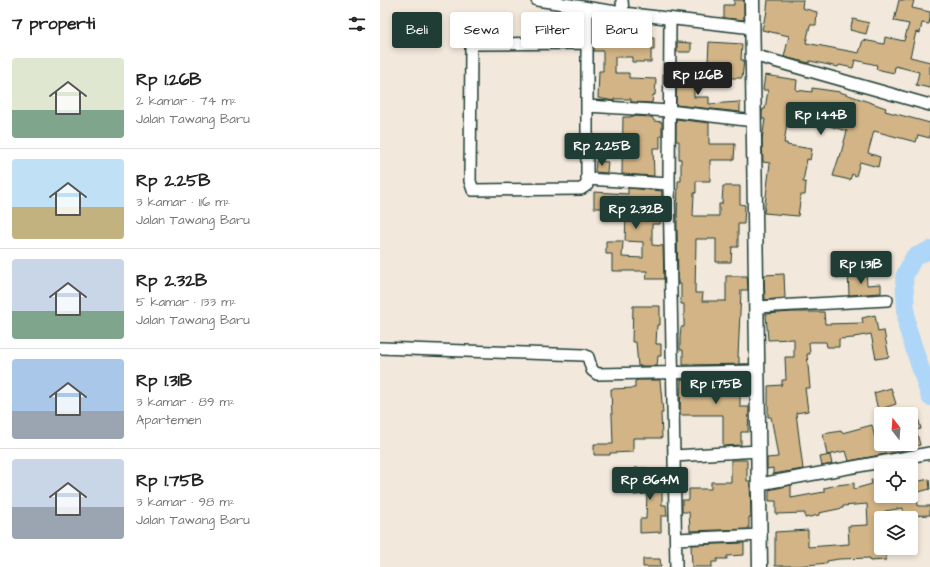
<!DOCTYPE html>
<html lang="id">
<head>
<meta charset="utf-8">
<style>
	body { margin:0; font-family:"Architects Daughter",sans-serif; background:#f6f6f6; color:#222; height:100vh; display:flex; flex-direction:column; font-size:15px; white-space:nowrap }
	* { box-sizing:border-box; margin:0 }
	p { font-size:13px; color:#767676 }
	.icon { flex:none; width:22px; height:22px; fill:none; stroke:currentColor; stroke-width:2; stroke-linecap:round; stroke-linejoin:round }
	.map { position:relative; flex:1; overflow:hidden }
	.panel { display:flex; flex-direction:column; background:#fff; width:380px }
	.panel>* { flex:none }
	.banner { position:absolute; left:12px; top:12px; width:380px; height:36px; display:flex; gap:8px }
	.needle { width:26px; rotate:343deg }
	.controls { position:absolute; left:494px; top:407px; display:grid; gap:8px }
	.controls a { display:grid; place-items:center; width:44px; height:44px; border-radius:4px; background:#fff; box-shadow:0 2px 6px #0003; font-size:20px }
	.price { position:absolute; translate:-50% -34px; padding:0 9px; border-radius:4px; background:#1f3d34; color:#fff; font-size:13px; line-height:26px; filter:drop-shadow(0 1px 2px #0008) }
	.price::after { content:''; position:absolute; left:50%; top:24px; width:12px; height:9px; margin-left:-6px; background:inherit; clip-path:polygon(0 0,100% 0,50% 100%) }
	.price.selected { background:#222; color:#fff }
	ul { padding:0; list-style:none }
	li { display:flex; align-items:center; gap:12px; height:100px; padding:0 12px }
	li+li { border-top:1px solid #e0e0e0 }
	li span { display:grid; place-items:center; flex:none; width:112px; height:80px; border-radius:4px; color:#555 }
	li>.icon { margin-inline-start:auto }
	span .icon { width:48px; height:48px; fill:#fffc; stroke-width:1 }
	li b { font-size:17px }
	h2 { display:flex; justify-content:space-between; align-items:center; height:48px; padding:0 12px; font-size:17px }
	.tag { padding:0 14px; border-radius:4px; background:#fff; box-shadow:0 2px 6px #0003; font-size:14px; line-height:36px }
	.tag.selected { background:#1f3d34; color:#fff }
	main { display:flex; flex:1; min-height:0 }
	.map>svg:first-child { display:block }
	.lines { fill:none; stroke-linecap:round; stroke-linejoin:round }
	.river { stroke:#aed6f8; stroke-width:18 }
	.building { fill:#d2b486; stroke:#1f3d34 }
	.minor-casing { stroke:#1f3d34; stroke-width:14 }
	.tertiary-casing { stroke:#1f3d34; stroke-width:17 }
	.minor { stroke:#fff; stroke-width:11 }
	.tertiary { stroke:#fff; stroke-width:14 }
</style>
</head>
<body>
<main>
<section class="panel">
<h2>7 properti<svg class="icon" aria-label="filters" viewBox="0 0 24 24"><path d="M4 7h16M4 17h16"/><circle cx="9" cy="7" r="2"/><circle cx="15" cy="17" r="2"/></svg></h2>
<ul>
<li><span style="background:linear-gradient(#dfe7d0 65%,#7fa58c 0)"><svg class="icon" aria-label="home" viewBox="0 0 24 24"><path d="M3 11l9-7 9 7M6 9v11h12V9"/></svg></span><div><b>Rp 1.26B</b><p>2 kamar · 74 m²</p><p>Jalan Tawang Baru</p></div></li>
<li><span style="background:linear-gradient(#bfe0f5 60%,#c2b280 0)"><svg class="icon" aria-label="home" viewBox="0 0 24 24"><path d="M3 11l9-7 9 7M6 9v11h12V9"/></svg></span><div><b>Rp 2.25B</b><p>3 kamar · 116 m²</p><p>Jalan Tawang Baru</p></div></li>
<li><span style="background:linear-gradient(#c9d6e8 65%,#7fa58c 0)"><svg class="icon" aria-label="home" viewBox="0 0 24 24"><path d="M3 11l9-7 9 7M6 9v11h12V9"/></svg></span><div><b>Rp 2.32B</b><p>5 kamar · 133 m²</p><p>Jalan Tawang Baru</p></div></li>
<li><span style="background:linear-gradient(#a9c7e8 65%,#9aa5b1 0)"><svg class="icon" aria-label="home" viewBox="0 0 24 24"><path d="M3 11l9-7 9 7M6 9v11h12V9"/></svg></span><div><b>Rp 1.31B</b><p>3 kamar · 89 m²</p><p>Apartemen</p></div></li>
<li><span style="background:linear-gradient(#c9d6e8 60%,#9aa5b1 0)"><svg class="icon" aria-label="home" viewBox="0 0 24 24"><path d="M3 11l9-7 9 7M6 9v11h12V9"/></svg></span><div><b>Rp 1.75B</b><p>3 kamar · 98 m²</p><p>Jalan Tawang Baru</p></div></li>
</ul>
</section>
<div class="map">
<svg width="550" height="567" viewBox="0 0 550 567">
	<rect width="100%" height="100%" fill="#f2e8db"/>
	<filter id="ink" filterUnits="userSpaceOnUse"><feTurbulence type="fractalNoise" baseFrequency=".025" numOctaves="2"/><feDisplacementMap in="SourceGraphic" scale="8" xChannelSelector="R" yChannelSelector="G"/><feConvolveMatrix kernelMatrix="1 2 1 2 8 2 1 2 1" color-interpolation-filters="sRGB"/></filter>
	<g filter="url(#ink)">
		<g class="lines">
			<path class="river" d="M550,250l-16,7 -10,20 3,50 23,70"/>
		</g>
		<path class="building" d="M354,0h10v20l-20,-2v-13h10z
			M388,0h35l-1,8 15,4 -1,13h-6l-4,18 53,10 4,-13 21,4 1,-7 19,4 5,-17 -15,-3 5,-21h15l-2,8 18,4v7l-1,5 -7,-1 -2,10 -4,-1 -6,25 20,5v26l-14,-3 3,-13 -24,-6 -1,7 -18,-4 1,-4 -22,-5 -2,8 -14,-3 -1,2 -28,-6 -1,2 -25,-6 5,-21 -27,-6 3,-13h1z
			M473,19l16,4 -3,11 -16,-4z
			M214,25l30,1 -1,4h9v8h22v12h-3v12h-19v-5h-17v16h14v5l27,1 -1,16h-2l-1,8 -21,-1v-3h-17v2l-16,-3 1,-27h4v-20h-9z
			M297,42l14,1v9h-14z
			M329,42l33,2 -1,16h3l-2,18h-13v-12h-10v-4h-11z
			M297,72l17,1v24h15v7l31,-2v10l-64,-7z
			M385,75l32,5 -1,10 16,2v-4l28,4 46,16 -1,3 45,12v15l-12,-3 -2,7 -42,-11 -6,22 12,4 -2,10 -18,-5 -4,14 -4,-2 -2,6 -17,-4 6,-19h1l7,-26 -18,-5 1,-2 -31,-4 -1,6 -11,-2 -3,19h3v2l25,4 -2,11 -3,-1 -4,23h3l-1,13h-4l-3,21 -34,-3 6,-50 -7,-1 -1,-22 3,-21h-3v-6l1,-4h2l3,-19h-5z
			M251,116l21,1 2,4 8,1v14h-2v12h-7l1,28 -32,-2 1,-57h8z
			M296,119l33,4v21h26l-1,16h-24v21h-14v12h-2l-1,23h26v-12h3l1,-18h17v18l5,1 -1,19h-6v23h-6l-1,15h-15v-23h-20l-1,54h8l-1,8h24v-25h21l1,14h-7l-3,67h1v7h10l-66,1v-15h-3v-12l1,-11h3v-23h-3v-20h-3l-1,-61 1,-42h3v-22h-2v-18h-3z
			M216,161l12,1 -1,11 -12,-1z
			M248,188l34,3 -2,33h-8v21l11,1 1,33h-18l1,-8h-35v-17h-6v-13h17l-1,16 21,1v-16l-18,-1 1,-24h-5v-13h-16v4h-11v-16l34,2z
			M456,267h8l1,11h-8z
			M468,272h18l1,13 14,-1v9l-32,2z
			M404,274l1,24 -20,2 -1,-25z
			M253,306h27v19h-3l-1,19h5v12h-3l-1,10h-19l-2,-24h-4z
			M412,312h32l1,12 38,-1 -1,-5 13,-3 3,17 6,-1 5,26 -13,2 -5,-25 -17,3v1l-15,1v8h-12l-1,-5h-17l1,12h-3l3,34h-5l3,23 -12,2 7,56 -30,5v-6l-6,1v-11l11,-1 -4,-24 -3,-16h-3v-31l14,-1v-5h4l-1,-23h9v-18l-26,1 -2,-26z
			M353,378v17h7v12h9l-1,25h-7v13l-18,1v-31h-43l1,-36z
			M258,380h22l3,33h-2l1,25h-29v14l-23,1v2h-16v-11h19l-2,-55 24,-1v-7z
			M511,388l5,16 -18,6 -4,-17z
			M538,417l3,12 -5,1 4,15 -24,7 -47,9 -3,-10 -19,4 -4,-21 18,-3 1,2 30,-8 3,13 6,-2v8h30v-25z
			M450,455l2,9 -10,2 -2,-9z
			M351,460h16v21h3l1,36h-2v12l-59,2 -1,-19h-7v-12h7v-11h22v-7h20z
			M255,468h12v11h15v26h4l1,11h-6v16l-21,1v-14h6l1,-25 -13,1z
			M501,478v18h36l1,10h12v9l-27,1v-8l-18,3v7h-5l1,34h5v8l-16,1v-3l-31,1 -12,2v2l-29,3h-23v-34l33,-2v17l41,-3 -1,-18 20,-1 -1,-21 -24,2v2l-24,5v2l-14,3v-5l-29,1v-13h-7v-11l22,-5v13l33,-6v-4l13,-3 17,-2v6l18,-5 -1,-4z
			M549,479l1,10 -19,5v-11z
			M364,543v12l-17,1v3h-10v3h-5v5h-20l-1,-22z
			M263,559h17l1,8h-18z"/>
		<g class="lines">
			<g class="minor-casing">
				<path id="minor" d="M157,0l86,13 130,15
					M242,0l1,13
					M290,19l-1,165 7,383
					M207,43l-111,1 -5,3 -1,134 3,9 108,-1 6,-4v-177
					M373,55l177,50
					M207,106l82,5 85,10
					M207,179l82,5
					M377,307l130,-7
					M0,348l204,7 4,2 4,13 5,4 161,-3
					M294,456l85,-5
					M380,484l170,-31
					M296,539l85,-4"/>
			</g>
			<g class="tertiary-casing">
				<path id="tertiary" d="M372,0l8,567"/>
			</g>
			<use href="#minor" class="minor"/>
			<use href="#tertiary" class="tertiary"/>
		</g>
	</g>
</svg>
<div class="controls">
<a><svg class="needle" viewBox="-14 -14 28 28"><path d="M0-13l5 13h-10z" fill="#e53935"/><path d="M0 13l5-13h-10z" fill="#767676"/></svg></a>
<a><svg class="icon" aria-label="locate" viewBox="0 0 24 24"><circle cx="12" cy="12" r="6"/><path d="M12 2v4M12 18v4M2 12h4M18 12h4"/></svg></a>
<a><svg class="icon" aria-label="layers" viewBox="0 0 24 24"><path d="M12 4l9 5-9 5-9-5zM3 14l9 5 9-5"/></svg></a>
</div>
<b class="price selected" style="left:318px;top:96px">Rp 1.26B</b>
<b class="price" style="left:441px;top:136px">Rp 1.44B</b>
<b class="price" style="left:222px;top:167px">Rp 2.25B</b>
<b class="price" style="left:256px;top:230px">Rp 2.32B</b>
<b class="price" style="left:481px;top:285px">Rp 1.31B</b>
<b class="price" style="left:336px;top:405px">Rp 1.75B</b>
<b class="price" style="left:270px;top:501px">Rp 864M</b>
<div class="banner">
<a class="tag selected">Beli</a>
<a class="tag">Sewa</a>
<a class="tag">Filter</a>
<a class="tag">Baru</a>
</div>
</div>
</main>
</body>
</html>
